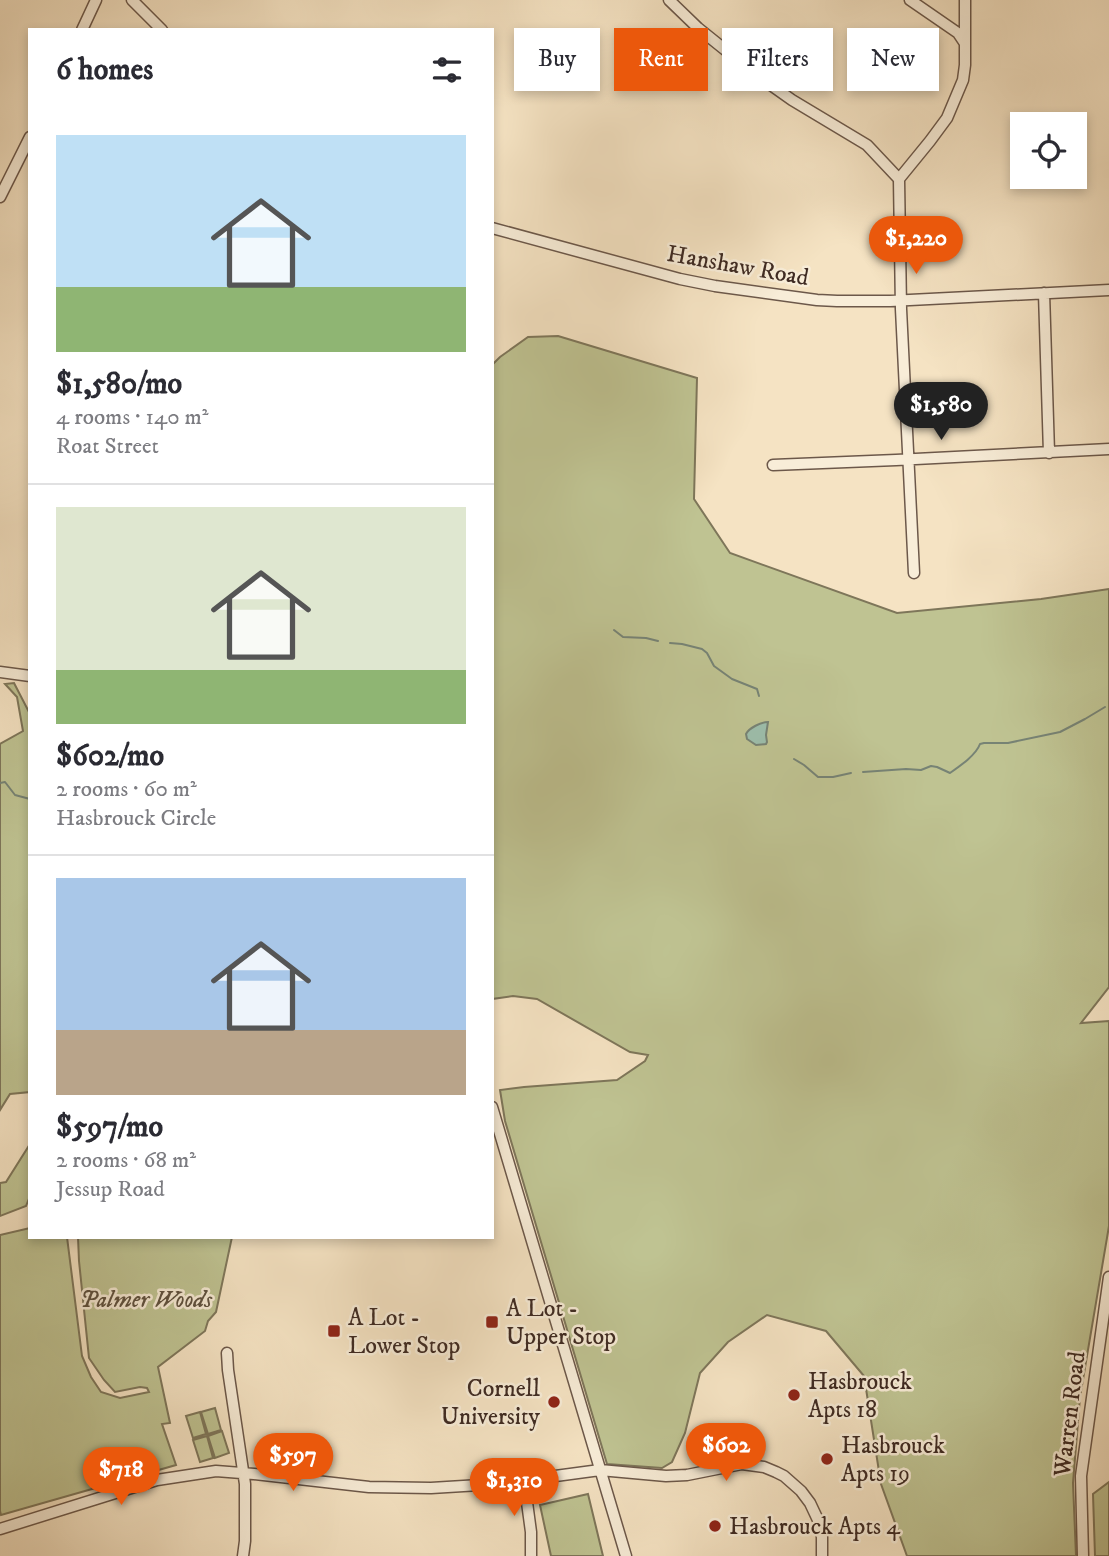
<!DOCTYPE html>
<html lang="en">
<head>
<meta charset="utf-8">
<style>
	body { margin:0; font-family:"IM FELL DW Pica",serif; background:#f7f7f7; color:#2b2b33; height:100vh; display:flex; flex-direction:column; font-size:26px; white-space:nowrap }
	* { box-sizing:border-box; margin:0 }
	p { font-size:23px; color:#7c7c81 }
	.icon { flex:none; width:38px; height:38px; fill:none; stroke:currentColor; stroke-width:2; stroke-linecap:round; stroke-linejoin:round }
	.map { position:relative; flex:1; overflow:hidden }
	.side { position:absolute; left:28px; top:28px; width:466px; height:1211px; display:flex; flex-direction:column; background:#fff; border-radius:0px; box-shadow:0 4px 10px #0003 }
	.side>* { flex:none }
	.guide { position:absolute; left:514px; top:28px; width:488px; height:63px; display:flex; gap:14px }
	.tools { position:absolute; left:1010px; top:112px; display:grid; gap:14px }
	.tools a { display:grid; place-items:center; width:77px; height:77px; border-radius:0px; background:#fff; box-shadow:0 4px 10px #0003; font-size:35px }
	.price { position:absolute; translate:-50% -60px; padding:0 16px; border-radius:24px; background:#ea580c; color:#fff; font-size:23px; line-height:46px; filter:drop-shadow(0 2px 4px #0008) }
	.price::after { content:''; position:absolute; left:50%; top:42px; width:21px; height:16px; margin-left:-10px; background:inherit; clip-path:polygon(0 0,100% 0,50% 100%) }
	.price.on { background:#222; color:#fff }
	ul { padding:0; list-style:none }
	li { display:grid; align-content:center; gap:14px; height:371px; padding:0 28px }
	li+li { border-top:2px solid #e1e1e2 }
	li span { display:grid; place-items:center; height:217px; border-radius:0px; color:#555 }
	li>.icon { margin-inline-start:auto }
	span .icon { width:126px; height:126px; fill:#fffc; stroke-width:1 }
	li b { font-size:30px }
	h2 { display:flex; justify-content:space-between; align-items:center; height:84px; padding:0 28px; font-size:30px }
	.chip { padding:0 24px; border-radius:0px; background:#fff; box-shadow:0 4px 10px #0003; font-size:24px; line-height:63px }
	.chip.on { background:#ea580c; color:#fff }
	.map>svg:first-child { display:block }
	.green { fill:#bfc392; stroke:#7e765a; stroke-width:2 }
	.water { fill:#9dbfad; stroke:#778375; stroke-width:2 }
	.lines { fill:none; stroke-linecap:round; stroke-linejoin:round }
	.stream { stroke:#778375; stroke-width:2 }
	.minor-casing { stroke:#6c584a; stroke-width:13 }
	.minor { stroke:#f8edd8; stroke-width:10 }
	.poi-dot { fill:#8f2418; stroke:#f8edd8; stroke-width:2.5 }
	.labels { text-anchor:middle; stroke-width:5; stroke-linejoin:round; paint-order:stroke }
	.street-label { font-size:24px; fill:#3e2a22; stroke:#f8edd8 }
	.park-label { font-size:24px; font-style:italic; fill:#5e503e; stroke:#f8edd8 }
	.poi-label { font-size:24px; fill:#3e2a22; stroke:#f8edd8; text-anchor:start }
</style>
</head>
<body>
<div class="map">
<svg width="1109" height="1556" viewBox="0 0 1109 1556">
	<rect width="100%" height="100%" fill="#f5e3c3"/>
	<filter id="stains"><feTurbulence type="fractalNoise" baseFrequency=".00286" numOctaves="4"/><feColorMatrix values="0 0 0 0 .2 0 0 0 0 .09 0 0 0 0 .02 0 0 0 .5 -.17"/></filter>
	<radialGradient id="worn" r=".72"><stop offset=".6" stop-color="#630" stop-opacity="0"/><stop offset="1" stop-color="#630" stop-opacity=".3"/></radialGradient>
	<path class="green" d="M558,336l139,42 -3,121 36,54 167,60 144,-14 68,-10v398l-28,36 28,-2v205l-29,171 -7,86 3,73h-169l-26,-72 -17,-108 -38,-45 -59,-16 -39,27 -28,31 -15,60 -13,29 -10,6 -55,-4 -102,-343 -5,-31 24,-3 93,-7 28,-19 3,-6 -18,-3 -93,-53 -24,-3 -21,3v-634l8,-8 28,-20z
		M14,683l16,31v378l-20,2 -10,16v-366l23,-13 -6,-34 -12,-13z
		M30,1144v52l-4,10 -26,10v-33l6,-1z
		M30,1228v9h37l15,119 9,21 10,15 19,6 29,-6 -2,-4 -7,-1 -25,5 -11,-12 -15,-22 -10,-97 -1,-24h154l-16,75 -8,9 -3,10 -47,36 12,56 -8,1 14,41 -175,50 -1,-4v-276z
		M215,1408l6,22 -13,4 -7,-22z
		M200,1412l6,22 -13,4 -7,-22z
		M222,1431l7,22 -14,5 -7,-22z
		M207,1436l6,22 -13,4 -7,-22z
		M1109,1482v74h-14l-2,-62z
		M588,1494l15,62h-52l-11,-51z"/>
	<path class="water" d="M768,722l-2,13 1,7 -1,2 -10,1 -9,-6 -1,-5c3,-6 15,-12 22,-12z"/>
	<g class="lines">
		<path class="stream" d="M614,630l9,7 23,1 12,3
			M670,643l12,1 20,5 5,4 7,13 18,13 25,10 2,7
			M794,759l10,6 14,12h15l18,-4
			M863,772l43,-3 15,1 10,-4 6,1 13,6c10,-7 26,-18 30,-29l4,-1h24l52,-11 25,-13 20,-12
			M0,783l5,-1 10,13 15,4"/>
		<g class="minor-casing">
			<path id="minor" d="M132,0l30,30
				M669,0l29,28 56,45 38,27 75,45 32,34
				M910,0l48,33 6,9
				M82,30l14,-30
				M0,197l30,-60
				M492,228l188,51 35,7 102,14 20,1h53l219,-11
				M1044,293l5,160
				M773,465l123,-5 213,-11
				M914,573l-13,-264 -2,-130 31,-38 17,-23 16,-38 2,-15v-65
				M0,672l30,4
				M492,1107l134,449
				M227,1353l1,17 17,114v57l-2,15
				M524,1480l7,52v24
				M0,1529l157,-49 59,-9 38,3 115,13 62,1 65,-4 104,-14 66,6 21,-1 55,-11 22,3 12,5 8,4 17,15 9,12 8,17 4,17v19
				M1083,1556l-2,-80 28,-199"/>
		</g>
		<use href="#minor" class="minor"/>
	</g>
	<g class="poi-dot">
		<rect x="485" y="1315" width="14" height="14" rx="3.5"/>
		<rect x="327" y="1324" width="14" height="14" rx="3.5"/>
		<circle cx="794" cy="1395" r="7"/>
		<circle cx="554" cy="1402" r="7"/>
		<circle cx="827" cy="1459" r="7"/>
		<circle cx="715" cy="1526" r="7"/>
	</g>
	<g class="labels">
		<g class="street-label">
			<text transform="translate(738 265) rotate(10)" y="8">Hanshaw Road</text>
			<text transform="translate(1069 1414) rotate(-83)" y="8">Warren Road</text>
		</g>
		<g class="park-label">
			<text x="146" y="1307">Palmer Woods</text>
		</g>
		<g class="poi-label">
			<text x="506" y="1316">A Lot -<tspan x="506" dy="28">Upper Stop</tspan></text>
			<text x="348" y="1325">A Lot -<tspan x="348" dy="28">Lower Stop</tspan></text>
			<text x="808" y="1389">Hasbrouck<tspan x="808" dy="28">Apts 18</tspan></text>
			<text x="540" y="1396" text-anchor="end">Cornell<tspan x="540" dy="28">University</tspan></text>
			<text x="841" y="1453">Hasbrouck<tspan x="841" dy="28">Apts 19</tspan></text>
			<text x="729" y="1534">Hasbrouck Apts 4</text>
		</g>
	</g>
	<rect width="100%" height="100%" filter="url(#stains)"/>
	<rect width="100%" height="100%" fill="url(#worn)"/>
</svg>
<div class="tools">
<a><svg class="icon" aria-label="locate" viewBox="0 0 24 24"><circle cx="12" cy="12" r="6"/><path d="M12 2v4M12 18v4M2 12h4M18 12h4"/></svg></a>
</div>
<b class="price" style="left:916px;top:276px">$1,220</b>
<b class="price on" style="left:941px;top:442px">$1,580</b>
<b class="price" style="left:726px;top:1483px">$602</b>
<b class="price" style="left:293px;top:1493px">$597</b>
<b class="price" style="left:121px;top:1507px">$718</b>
<b class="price" style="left:514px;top:1518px">$1,310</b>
<div class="guide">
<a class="chip">Buy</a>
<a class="chip on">Rent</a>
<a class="chip">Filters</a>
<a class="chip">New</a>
</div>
<section class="side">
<h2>6 homes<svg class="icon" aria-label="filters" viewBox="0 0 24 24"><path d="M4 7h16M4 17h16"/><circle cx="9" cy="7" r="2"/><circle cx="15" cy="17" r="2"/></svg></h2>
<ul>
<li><span style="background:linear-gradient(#bfe0f5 70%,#8fb573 0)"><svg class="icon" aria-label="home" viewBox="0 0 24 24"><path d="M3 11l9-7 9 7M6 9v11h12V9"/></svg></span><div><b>$1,580/mo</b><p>4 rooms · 140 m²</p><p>Roat Street</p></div></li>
<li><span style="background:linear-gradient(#dfe7d0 75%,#8fb573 0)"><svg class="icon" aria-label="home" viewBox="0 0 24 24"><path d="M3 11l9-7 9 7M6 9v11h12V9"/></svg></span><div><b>$602/mo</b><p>2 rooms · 60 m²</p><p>Hasbrouck Circle</p></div></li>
<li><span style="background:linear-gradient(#a9c7e8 70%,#b9a48a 0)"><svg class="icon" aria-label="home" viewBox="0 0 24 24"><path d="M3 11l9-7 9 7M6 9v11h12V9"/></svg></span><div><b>$597/mo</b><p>2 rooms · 68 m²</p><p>Jessup Road</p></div></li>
</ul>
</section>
</div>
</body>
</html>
